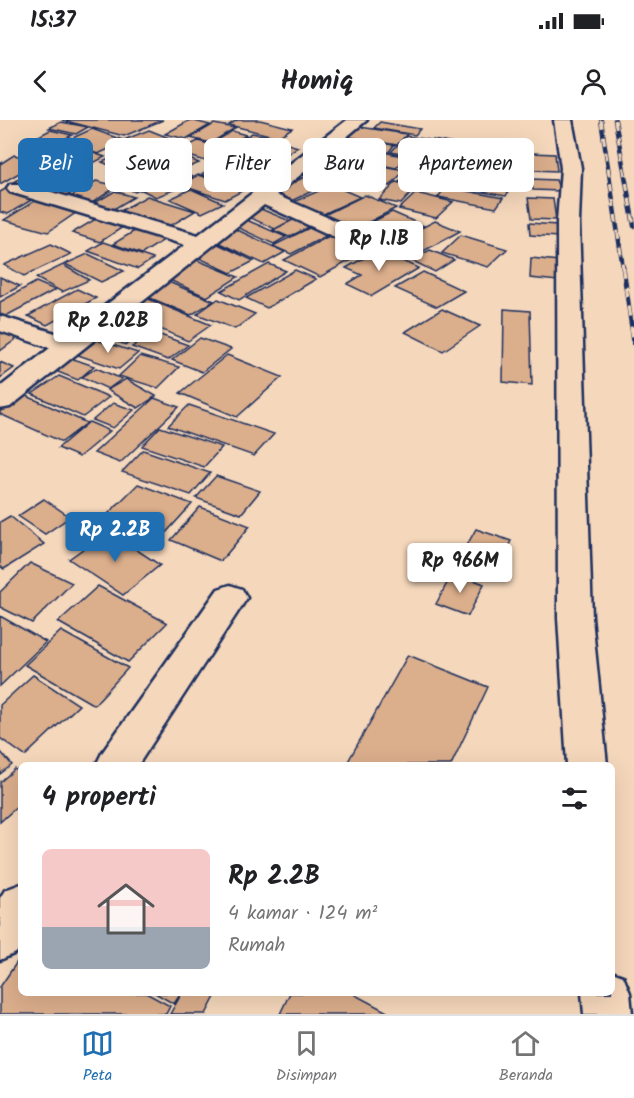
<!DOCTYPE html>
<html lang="id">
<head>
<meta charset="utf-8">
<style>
	body { margin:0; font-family:Kalam,sans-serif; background:#f2f2f2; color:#202124; height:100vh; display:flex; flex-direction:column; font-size:22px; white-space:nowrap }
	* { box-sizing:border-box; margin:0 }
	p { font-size:20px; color:#757577 }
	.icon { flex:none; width:33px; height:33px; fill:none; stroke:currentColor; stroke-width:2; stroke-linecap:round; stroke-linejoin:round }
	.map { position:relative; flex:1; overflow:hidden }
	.panel { position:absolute; left:18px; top:642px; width:597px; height:234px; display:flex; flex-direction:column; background:#fff; border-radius:9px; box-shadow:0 6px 24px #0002 }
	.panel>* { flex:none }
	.hud { position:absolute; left:18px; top:18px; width:598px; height:54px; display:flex; gap:12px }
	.price { position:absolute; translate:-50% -51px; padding:0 14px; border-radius:6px; background:#fff; color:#222; font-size:20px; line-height:39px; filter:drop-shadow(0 2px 3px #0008) }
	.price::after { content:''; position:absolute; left:50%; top:36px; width:18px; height:14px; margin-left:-9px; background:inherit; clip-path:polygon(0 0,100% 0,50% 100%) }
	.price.on { background:#1f6fb2; color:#fff }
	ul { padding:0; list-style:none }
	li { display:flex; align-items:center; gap:18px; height:150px; padding:0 24px }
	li+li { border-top:2px solid #e0e0e0 }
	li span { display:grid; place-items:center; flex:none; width:168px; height:120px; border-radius:9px; color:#555 }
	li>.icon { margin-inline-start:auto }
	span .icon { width:72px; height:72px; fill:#fffc; stroke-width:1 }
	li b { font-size:26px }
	h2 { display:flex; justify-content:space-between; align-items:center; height:72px; padding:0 24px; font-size:26px }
	.pill { padding:0 21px; border-radius:9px; background:#fff; box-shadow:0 6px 24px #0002; font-size:21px; line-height:54px }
	.pill.on { background:#1f6fb2; color:#fff }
	.status { display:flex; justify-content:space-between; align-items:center; height:42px; padding:0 30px; background:#fff; direction:ltr }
	.status svg { height:16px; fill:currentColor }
	header { display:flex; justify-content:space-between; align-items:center; height:78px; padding:0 24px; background:#fff; font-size:27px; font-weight:700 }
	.menu { display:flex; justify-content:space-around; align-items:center; height:84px; border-top:2px solid #e0e0e0; background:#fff; font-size:16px; color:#757577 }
	.menu a { display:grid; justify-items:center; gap:3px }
	.menu .on { color:#1f6fb2 }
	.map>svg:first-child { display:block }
	.building { fill:#dbae8c; stroke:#1b2f5e; stroke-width:1.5 }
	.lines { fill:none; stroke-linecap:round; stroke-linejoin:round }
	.minor-casing { stroke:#1b2f5e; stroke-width:5 }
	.minor { fill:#f5d7bb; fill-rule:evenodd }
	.rail-far1-casing { stroke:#1b2f5e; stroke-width:4.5 }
	.rail-casing { stroke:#1b2f5e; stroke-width:5 }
	.rail-far1 { stroke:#f5d7bb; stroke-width:3; stroke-dasharray:8; stroke-linecap:butt }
	.rail { stroke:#f5d7bb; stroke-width:4; stroke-dasharray:10; stroke-linecap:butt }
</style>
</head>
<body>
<div class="status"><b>15:37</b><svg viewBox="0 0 49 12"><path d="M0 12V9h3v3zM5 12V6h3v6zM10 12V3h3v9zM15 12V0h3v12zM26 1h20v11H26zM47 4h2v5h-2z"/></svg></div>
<header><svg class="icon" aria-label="back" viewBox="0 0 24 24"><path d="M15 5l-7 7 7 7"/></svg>Homiq<svg class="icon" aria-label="person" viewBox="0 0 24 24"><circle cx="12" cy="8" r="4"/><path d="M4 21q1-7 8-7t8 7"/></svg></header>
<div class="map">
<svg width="634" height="894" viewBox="0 0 634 894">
	<rect width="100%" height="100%" fill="#f5d7bb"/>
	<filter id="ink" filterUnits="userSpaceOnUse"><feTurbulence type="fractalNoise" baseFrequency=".0167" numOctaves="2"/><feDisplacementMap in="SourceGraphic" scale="12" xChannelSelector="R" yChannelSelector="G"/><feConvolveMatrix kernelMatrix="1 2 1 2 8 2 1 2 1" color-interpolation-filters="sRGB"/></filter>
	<g filter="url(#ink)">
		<path class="building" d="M62,0h101l-39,16z
			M190,0l20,5 -24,14 -21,-5z
			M237,0h23l32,8 -14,9 -49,-12z
			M61,2l27,5 -12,7 -27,-6z
			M380,2l40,7 -5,6 -41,-7z
			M214,4l21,4 -24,15 -21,-5z
			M353,6l54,8 -10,11 -54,-9z
			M92,9l34,12 -28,13 -34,-12z
			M50,10l22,5 -25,14 -23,-5z
			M149,10l30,12 -23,10 -30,-13z
			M232,11l14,4 -19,12 -14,-4z
			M252,13l15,3 -23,16 -15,-4z
			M406,16l24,4 -14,17 -25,-5z
			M267,18l31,9 -22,14 -32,-8z
			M346,18l48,7 -6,8 19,4 -11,11 -39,-8 6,-6 -27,-5z
			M433,20l26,5 -12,14 -26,-4z
			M198,21l38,10 -21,13 -39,-12z
			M67,24l38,13 -28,14 -38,-14z
			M463,25l37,6 -8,12 -38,-7z
			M140,26l23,10 -38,16 -23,-10z
			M236,32l40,11 -15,10 -41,-11z
			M531,33l24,1 2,17 -25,-1z
			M14,35l26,6 -40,23v-20z
			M181,35l18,8 -38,16 -18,-8z
			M335,35l34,8 -13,11 -35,-8z
			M419,36l31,6 -6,6 -30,-5z
			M455,40l61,10 -6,11 -62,-10z
			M370,44l35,6 -15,16 -36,-7z
			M418,44l26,6 -18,18 -27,-6z
			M41,45l33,8 -30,19 -34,-8z
			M314,45l37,11 -15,9 -37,-11z
			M214,47l37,10 -14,9 -36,-11z
			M179,52l14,5 -17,8 -13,-5z
			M442,53l70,12 -6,11 -71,-12z
			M73,55l19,5 -31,20 -19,-5z
			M143,55l16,7 -24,10 -16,-8z
			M198,55l46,15 -19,10 -45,-15z
			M305,57l20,8 -38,18 -20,-9z
			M531,59l25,1 4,11 -27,-1z
			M96,61l22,5 -32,21 -22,-6z
			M162,62l14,7 -20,8 -14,-7z
			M396,62l21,5 -16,17 -22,-4z
			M332,65l28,12 -43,20 -28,-13z
			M446,67l57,11 -7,10 -58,-11z
			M7,68l31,8 -30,18 -8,-2v-20z
			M191,69l32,14 -21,10 -32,-14z
			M115,71l19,6 -27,16 -19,-6z
			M416,73l37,9 -17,16 -37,-9z
			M365,75l31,13 -46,24 -32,-14z
			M147,76l48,15 -33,20 -49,-16z
			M528,78l25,1 3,21 -25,-1z
			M38,79l42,11 -32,22 -44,-12z
			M256,87l34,14 -15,8 -33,-15z
			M392,92l32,14 -40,21 -32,-15z
			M99,97l27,8 -26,17 -28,-9z
			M242,98l44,19 -12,7 -44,-20z
			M297,98l16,7 -24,12 -16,-7z
			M435,101l25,10 -51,28 -25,-12z
			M529,103l28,2 1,12 -28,-2z
			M141,107l29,9 -28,18 -29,-10z
			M233,108l52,24 -21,12 -53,-25z
			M309,108l17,8 -35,18 -18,-8z
			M331,115l36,16 -47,26 -36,-17z
			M461,115l46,14 -19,18 -46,-14z
			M103,122l50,17 -15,10 -50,-18z
			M51,124l20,10 -47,22 -20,-11z
			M218,124l36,17 -23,12 -36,-17z
			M378,130l41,18 -47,28 -25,-12 15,-9 -16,-7z
			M430,130l24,10 -19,12 -24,-12z
			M88,134l36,17 -23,11 -36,-18z
			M531,138l28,3 -1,20 -28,-3z
			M197,140l41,17 -31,20 -42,-19z
			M269,144l17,7 -47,29 -18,-9z
			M63,145l26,15 -27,12 -26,-14z
			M295,150l21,9 -49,29 -21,-10z
			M423,152l41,19 -27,16 -42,-19z
			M0,157l20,9 -20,11z
			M166,161l48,20 -23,14 -48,-20z
			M36,162l19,8 -55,29v-17z
			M77,169l19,9 -49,27 -19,-9z
			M146,178l65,27 -23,16 -65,-28z
			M218,179l37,15 -20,15 -38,-15z
			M442,189l38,17 -37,25 -38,-19z
			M504,189l26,2 2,74 -29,-3z
			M116,195l34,12 -24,18 -35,-13z
			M0,207l23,7 -23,17z
			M152,212l36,13 -20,15 -36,-13z
			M200,218l31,11 -29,23 -30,-12z
			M97,220l41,13 -19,16 -41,-14z
			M59,234l35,12 -16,14 -35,-14z
			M227,235l55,22 -45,40 -57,-24z
			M140,236l39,11 -21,21 -39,-12z
			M0,242l14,6 -14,10z
			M96,248l26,11 -14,10 -26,-12z
			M59,256l50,21 -26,20 -51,-23z
			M126,259l30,17 -18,12 -31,-18z
			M18,272l69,31 -25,19 -62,-28v-9z
			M154,278l25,9 -59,56 -26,-10z
			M113,283l21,7 -21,18 -20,-8z
			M189,285l85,29 -20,22 -86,-30z
			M89,302l21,9 -31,26 -21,-9z
			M160,307l62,20 -18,20 -62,-21z
			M143,330l67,23 -19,22 -69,-23z
			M216,356l44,15 -19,23 -45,-16z
			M138,364l54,20 -30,33 -55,-22z
			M44,379l26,18 -25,17 -27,-18z
			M200,387l50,19 -29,35 -50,-21z
			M10,396l34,28 -40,25 -4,-3v-44z
			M476,409l35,12 -18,36 -37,-12z
			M108,411l52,34 -37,30 -54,-36z
			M30,443l42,20 -40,40 -32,-16v-15z
			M453,452l31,12 -16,32 -32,-12z
			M98,466l69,37 -39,39 -70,-40z
			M0,496l46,26 -46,44z
			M61,511l67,37 -34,37 -69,-40z
			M408,535l80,32 -37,78h-105z
			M33,555l46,30 -54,51 -25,-18v-33z
			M0,631l12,14 -12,9z
			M15,649l6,5v29l-21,19v-40z
			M21,836v37h125l24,13 -4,8h-166v-27z
			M155,873h26l-7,11z
			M182,873h35l-11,21h-36z
			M290,873h66l-1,2 36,19h-111z"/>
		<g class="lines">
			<g class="minor-casing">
				<path id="minor" d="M347,0h20l-91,75 110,48 3,5 -3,5 -8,2 -8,-2 -106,-48 -254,202 -10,2v-22l50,-39 -50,-17v-15l65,20 120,-91 -175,-53 -3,-4 3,-4h14l174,51z
					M554,0h18l9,48 -2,54 13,396 15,147h-40l-9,-147 -1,-396 4,-54z
					M230,465l12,4 5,9 -109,167h-42l6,-12 116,-164z
					M21,764v62l-5,7 -16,7v-62l5,-8z
					M612,852l11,4 7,17 2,21h-48l-2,-21h30z"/>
			</g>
			<use href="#minor" class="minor"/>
			<g class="rail-far1-casing">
				<path id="rail-far1" d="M601,0l22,148
					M615,0l19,106"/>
			</g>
			<g class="rail-casing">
				<path id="rail" d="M623,147l11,76"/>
			</g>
			<use href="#rail-far1" class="rail-far1"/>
			<use href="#rail" class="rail"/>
		</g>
	</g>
</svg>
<b class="price" style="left:379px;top:152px">Rp 1.1B</b>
<b class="price" style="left:108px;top:234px">Rp 2.02B</b>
<b class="price on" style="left:115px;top:443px">Rp 2.2B</b>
<b class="price" style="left:460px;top:474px">Rp 966M</b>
<div class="hud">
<a class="pill on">Beli</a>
<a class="pill">Sewa</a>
<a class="pill">Filter</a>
<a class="pill">Baru</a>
<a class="pill">Apartemen</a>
</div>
<section class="panel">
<h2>4 properti<svg class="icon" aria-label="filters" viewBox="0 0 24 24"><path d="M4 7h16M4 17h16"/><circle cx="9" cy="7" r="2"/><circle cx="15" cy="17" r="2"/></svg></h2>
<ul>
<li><span style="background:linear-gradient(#f6c9c9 65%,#9aa5b1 0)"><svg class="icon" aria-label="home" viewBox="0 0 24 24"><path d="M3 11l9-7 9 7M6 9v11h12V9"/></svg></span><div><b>Rp 2.2B</b><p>4 kamar · 124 m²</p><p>Rumah</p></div></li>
</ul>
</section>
</div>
<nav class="menu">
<a class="on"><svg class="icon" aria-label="map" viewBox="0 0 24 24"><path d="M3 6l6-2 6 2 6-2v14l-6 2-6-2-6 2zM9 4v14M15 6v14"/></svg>Peta</a>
<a><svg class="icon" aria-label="saved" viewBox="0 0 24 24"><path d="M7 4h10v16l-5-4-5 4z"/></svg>Disimpan</a>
<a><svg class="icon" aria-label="home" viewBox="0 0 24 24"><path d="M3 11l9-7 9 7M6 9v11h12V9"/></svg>Beranda</a>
</nav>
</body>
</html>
